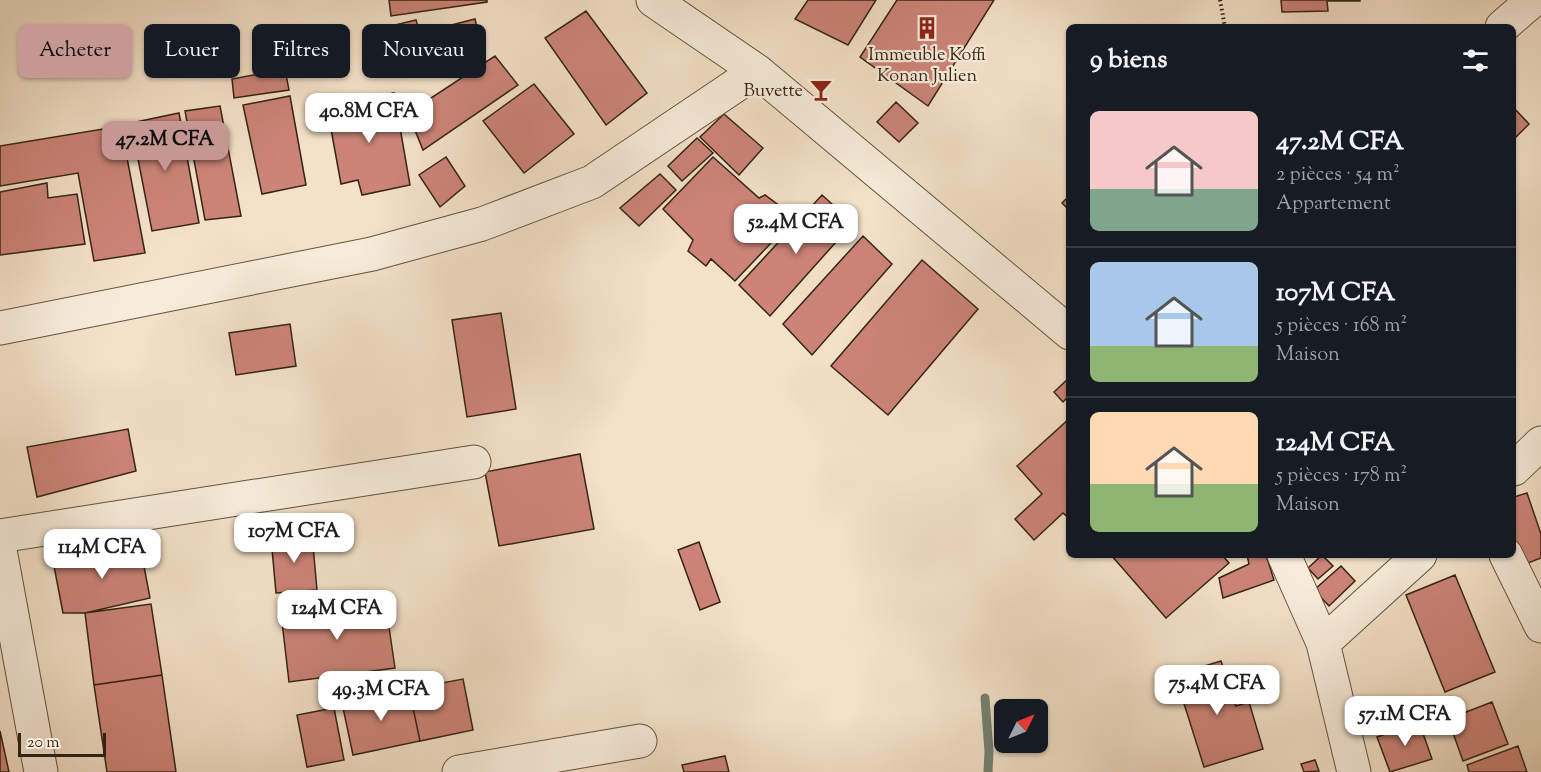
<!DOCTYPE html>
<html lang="fr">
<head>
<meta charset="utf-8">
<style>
	body { margin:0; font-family:"Sorts Mill Goudy",serif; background:#20242c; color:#f1f3f6; height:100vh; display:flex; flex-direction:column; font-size:22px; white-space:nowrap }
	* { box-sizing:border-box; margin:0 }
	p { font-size:20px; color:#9ea1a6 }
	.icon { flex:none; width:33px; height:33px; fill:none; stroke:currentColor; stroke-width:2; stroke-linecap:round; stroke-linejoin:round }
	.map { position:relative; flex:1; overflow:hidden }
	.side { position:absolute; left:1066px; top:24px; width:450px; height:534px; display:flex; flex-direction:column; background:#171b24; border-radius:9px; box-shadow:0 2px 4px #0004 }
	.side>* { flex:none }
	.top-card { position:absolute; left:18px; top:24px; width:570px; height:54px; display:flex; gap:12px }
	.needle { width:39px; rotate:47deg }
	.controls { position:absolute; left:994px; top:699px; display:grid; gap:12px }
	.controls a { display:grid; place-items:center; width:54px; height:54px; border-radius:9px; background:#171b24; box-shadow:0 2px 4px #0004; font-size:30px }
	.scale { position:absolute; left:18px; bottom:15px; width:88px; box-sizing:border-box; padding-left:6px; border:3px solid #352415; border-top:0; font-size:16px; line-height:21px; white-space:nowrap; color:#352415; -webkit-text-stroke:4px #f7ecdb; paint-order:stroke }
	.price { position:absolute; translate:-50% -51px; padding:0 14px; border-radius:12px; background:#fff; color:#222; font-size:20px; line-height:39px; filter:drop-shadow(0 2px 3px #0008) }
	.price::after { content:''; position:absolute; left:50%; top:36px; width:18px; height:14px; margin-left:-9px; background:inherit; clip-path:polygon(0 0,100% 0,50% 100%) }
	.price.current { background:#c59692; color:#111 }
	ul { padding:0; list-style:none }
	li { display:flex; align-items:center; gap:18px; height:150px; padding:0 24px }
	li+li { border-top:2px solid #363941 }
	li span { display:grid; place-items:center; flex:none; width:168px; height:120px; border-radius:9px; color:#555 }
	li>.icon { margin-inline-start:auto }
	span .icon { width:72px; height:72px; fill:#fffc; stroke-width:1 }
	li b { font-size:26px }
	h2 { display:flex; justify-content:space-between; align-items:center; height:72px; padding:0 24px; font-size:26px }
	.chip { padding:0 21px; border-radius:9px; background:#171b24; box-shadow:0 2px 4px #0004; font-size:21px; line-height:54px }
	.chip.current { background:#c59692; color:#111 }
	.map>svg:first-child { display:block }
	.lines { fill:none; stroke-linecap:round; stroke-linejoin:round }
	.stream { stroke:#738071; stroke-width:9 }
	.building { fill:#cc8478; stroke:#352415; stroke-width:1.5 }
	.minor-casing { stroke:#645342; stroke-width:35 }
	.path { stroke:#352415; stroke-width:4; stroke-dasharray:1.5 3; stroke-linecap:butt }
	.minor { stroke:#f7ecdb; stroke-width:33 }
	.labels { text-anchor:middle; stroke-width:4.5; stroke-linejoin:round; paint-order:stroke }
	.poi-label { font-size:18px; fill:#352415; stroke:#f7ecdb }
</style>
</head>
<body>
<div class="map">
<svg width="1541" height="772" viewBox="0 0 1541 772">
	<rect width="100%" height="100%" fill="#f3e1c8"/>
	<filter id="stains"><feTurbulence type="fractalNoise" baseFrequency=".00333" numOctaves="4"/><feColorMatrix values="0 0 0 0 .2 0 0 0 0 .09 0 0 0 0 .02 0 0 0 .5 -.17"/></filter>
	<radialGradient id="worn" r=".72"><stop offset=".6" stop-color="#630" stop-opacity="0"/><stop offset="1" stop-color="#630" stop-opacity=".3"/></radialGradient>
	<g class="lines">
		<path class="stream" d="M985,698l4,54 -1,20"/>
	</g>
	<path class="building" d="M389,0h98v2l-96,14z
		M808,0h68l-28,45 -53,-26z
		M897,0h97l-66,106 -68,-49z
		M1281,0h79v1h-33l1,10 -46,1z
		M586,11l61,82 -41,32 -61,-87z
		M475,19l4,18 -76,19 -8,-31 21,-5 4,13z
		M495,56l23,29 -95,65 -15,-37z
		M285,69l4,21 -55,8 -2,-19z
		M534,84l40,50 -50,39 -41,-52z
		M394,93l16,92 -48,10 -4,-15 -17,4 -14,-77z
		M290,96l16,89 -44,9 -19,-89z
		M896,102l22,21 -19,19 -22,-20z
		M220,106l21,110 -36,4 -20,-109z
		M1514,108l15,16 -15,15z
		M179,113l20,110 -47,8 -21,-108z
		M724,114l39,34 -24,27 -39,-38z
		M121,126l24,127 -51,8 -16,-88 -78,13v-40z
		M697,138l16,15 -31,28 -14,-15z
		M446,157l19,29 -25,21 -21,-32z
		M713,157l46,41 6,-3 12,9 -4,6 17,13 -55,58 -24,-22 -5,7 -18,-15 5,-11 -30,-31z
		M660,174l16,16 -37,36 -19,-18z
		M47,183l1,15 29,-4 8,50 -85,11v-63z
		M822,195l31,28 -83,93 -31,-31z
		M1070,195v16l-8,-8z
		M863,236l29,28 -80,91 -29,-31z
		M922,260l56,49 -90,106 -57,-49z
		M501,313l15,96 -49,8 -15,-97z
		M290,324l6,42 -60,9 -7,-42z
		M1070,377v18l-7,7 -9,-10z
		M1070,418v101l-7,-6 -29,27 -19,-21 27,-25 -25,-28z
		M128,429l8,42 -99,26 -10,-50z
		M580,454l14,75 -95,17 -14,-74z
		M1527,493l14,41v24l-21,8 -6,-18v-51z
		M312,534l5,56 -41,3 -5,-55z
		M699,542l21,60 -20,8 -22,-60z
		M140,545l10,53 -65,15h-22l-10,-52z
		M1111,555h111l7,8 -63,55z
		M1247,555h19l8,25 -51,18 -4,-20 30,-14z
		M1322,555l11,11 -15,13 -10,-11z
		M1341,566l14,15 -26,25 -15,-16z
		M1455,575l40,97 -50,20 -39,-97z
		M385,600l10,68 -106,14 -8,-69z
		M151,604l11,71 -68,10 -9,-72z
		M1221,661l15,45 13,-4 14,47 -59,18 -29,-92z
		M162,675l14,97h-69l-13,-87z
		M463,679l10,51 -53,11 -11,-52z
		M409,689l11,52 -67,14 -11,-52z
		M1492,702l16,42 -45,17 -15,-42z
		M334,708l10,52 -37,7 -10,-52z
		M1419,722l13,37 -42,13 -13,-35z
		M0,731l9,41h-9z
		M1518,746l9,26h-58l-2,-7z
		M725,756l4,16h-45l-2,-7z
		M1315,760l4,11 -15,1 -3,-8z"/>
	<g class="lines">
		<g class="minor-casing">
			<path id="minor" d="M653,0l104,71 313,262
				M1502,27l31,-27
				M0,328l372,-74 110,-30 110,-42 165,-111
				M1514,469l27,-26
				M0,536l474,-74
				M0,550l41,222
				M1284,555l39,88 31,129
				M1506,555l35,71
				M1323,643l97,-88
				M459,772l181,-31"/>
		</g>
		<path class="path" d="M1220,0l5,27"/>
		<use href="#minor" class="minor"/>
	</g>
	<defs>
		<g id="building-bare" transform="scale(1.8)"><path d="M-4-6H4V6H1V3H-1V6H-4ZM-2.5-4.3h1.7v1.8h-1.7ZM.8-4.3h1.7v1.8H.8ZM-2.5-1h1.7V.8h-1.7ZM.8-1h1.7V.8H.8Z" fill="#8f2418" stroke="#f7ecdb" stroke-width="2.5" paint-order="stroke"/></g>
		<g id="bar-bare" transform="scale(1.8)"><path d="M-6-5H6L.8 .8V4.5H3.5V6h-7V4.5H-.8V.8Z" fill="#8f2418" stroke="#f7ecdb" stroke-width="2.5" paint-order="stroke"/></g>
	</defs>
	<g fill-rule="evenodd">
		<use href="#building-bare" x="927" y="28"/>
		<use href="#bar-bare" x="821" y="90"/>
	</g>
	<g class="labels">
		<g class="poi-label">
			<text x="927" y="60">Immeuble Koffi<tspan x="927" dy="21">Konan Julien</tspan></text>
			<text x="803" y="96" text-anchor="end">Buvette</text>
		</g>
	</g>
	<rect width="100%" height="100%" filter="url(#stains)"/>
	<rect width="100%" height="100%" fill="url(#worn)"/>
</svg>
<div class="controls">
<a><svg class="needle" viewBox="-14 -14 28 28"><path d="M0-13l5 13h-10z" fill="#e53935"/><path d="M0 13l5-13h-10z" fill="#9ea1a6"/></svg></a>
</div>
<div class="scale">20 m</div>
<b class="price" style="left:369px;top:144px">40.8M CFA</b>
<b class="price current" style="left:165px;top:172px">47.2M CFA</b>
<b class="price" style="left:796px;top:255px">52.4M CFA</b>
<b class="price" style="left:294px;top:564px">107M CFA</b>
<b class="price" style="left:102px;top:580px">114M CFA</b>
<b class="price" style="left:337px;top:641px">124M CFA</b>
<b class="price" style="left:1217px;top:716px">75.4M CFA</b>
<b class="price" style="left:381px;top:722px">49.3M CFA</b>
<b class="price" style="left:1405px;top:747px">57.1M CFA</b>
<div class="top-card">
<a class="chip current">Acheter</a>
<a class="chip">Louer</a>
<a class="chip">Filtres</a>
<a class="chip">Nouveau</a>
</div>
<section class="side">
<h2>9 biens<svg class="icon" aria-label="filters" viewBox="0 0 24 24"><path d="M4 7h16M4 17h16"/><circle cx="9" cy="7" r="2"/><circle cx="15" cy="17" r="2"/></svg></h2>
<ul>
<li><span style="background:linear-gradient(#f6c9c9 65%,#7fa58c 0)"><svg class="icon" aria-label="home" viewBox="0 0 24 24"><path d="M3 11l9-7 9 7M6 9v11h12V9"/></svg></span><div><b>47.2M CFA</b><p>2 pièces · 54 m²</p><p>Appartement</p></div></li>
<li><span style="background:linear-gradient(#a9c7e8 70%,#8fb573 0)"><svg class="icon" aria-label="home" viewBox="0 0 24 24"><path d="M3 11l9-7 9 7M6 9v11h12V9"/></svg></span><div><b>107M CFA</b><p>5 pièces · 168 m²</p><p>Maison</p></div></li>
<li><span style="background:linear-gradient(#ffd9b3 60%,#8fb573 0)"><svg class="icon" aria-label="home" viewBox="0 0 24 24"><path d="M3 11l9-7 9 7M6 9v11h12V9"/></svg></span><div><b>124M CFA</b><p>5 pièces · 178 m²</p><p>Maison</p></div></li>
</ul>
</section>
</div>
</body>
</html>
